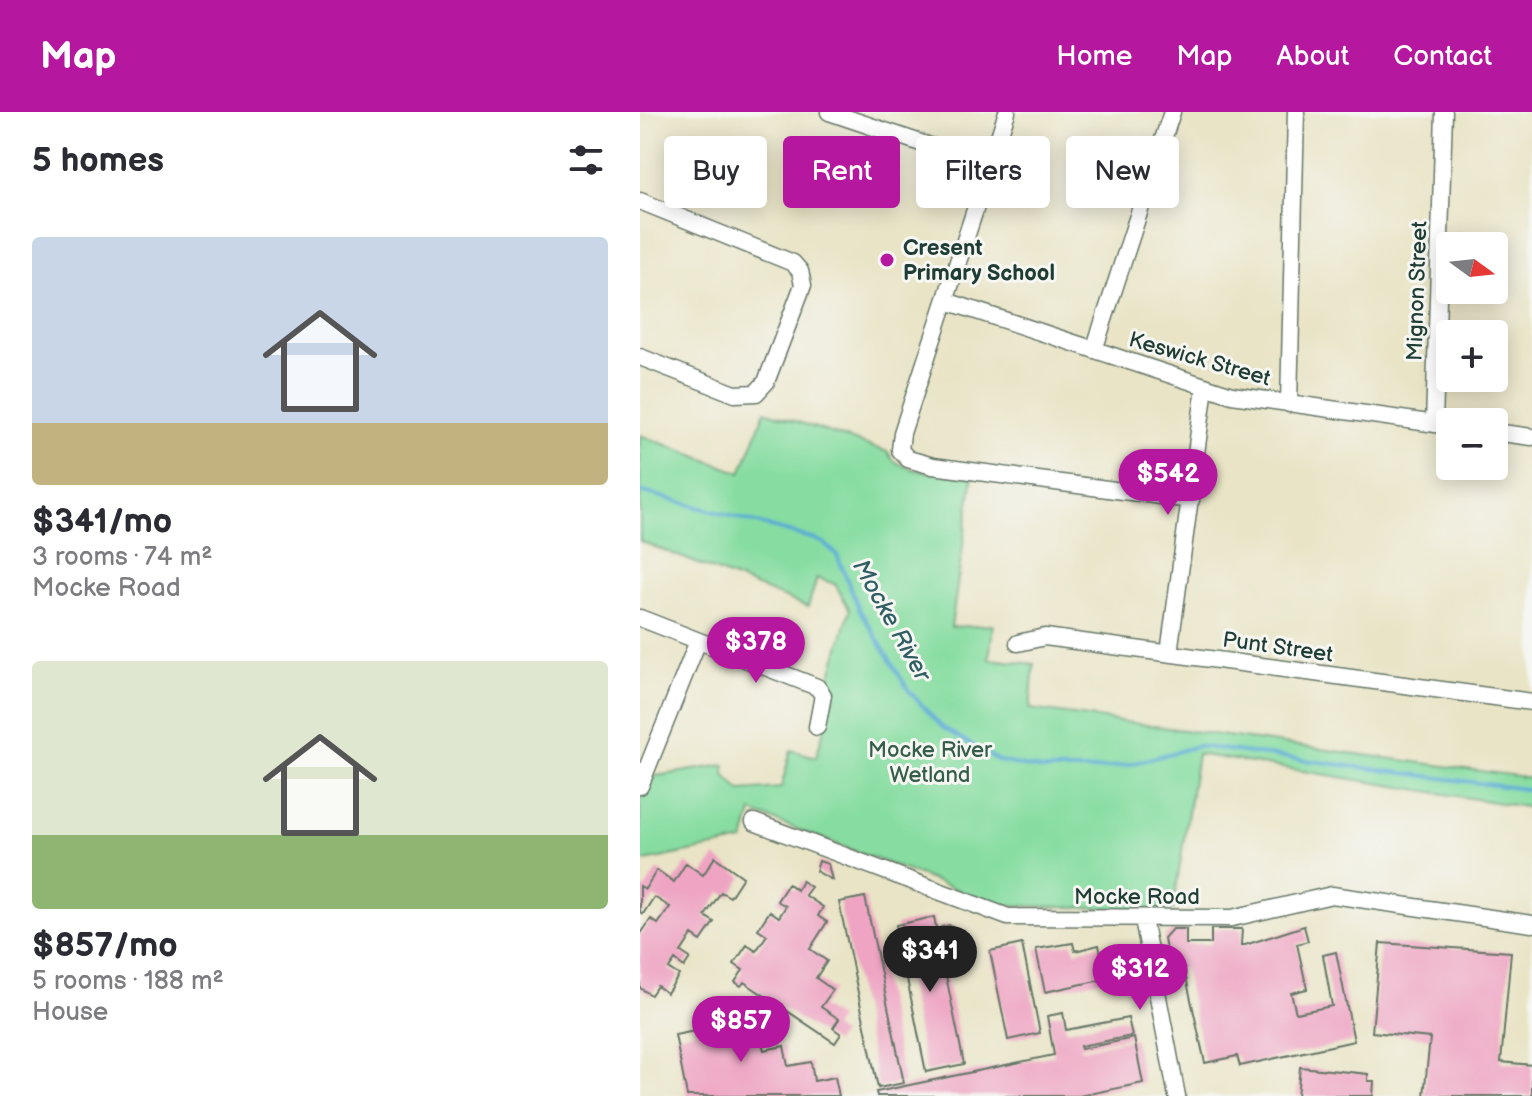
<!DOCTYPE html>
<html lang="en">
<head>
<meta charset="utf-8">
<style>
	body { margin:0; font-family:"Balsamiq Sans",sans-serif; background:#f2f2f3; color:#2b2b33; height:100vh; display:flex; flex-direction:column; font-size:30px; white-space:nowrap }
	* { box-sizing:border-box; margin:0 }
	p { font-size:26px; color:#7c7c81 }
	.icon { flex:none; width:44px; height:44px; fill:none; stroke:currentColor; stroke-width:2; stroke-linecap:round; stroke-linejoin:round }
	.map { position:relative; flex:1; overflow:hidden }
	.sheet { display:flex; flex-direction:column; background:#fff; width:640px }
	.sheet>* { flex:none }
	.banner { position:absolute; left:24px; top:24px; width:748px; height:72px; display:flex; gap:16px }
	.needle { width:52px; rotate:105deg }
	.controls { position:absolute; left:796px; top:120px; display:grid; gap:16px }
	.controls a { display:grid; place-items:center; width:72px; height:72px; border-radius:8px; background:#fff; box-shadow:0 4px 20px #0003; font-size:40px }
	.price { position:absolute; translate:-50% -68px; padding:0 18px; border-radius:28px; background:#b5179e; color:#fff; font-size:26px; line-height:52px; filter:drop-shadow(0 2px 4px #0008) }
	.price::after { content:''; position:absolute; left:50%; top:48px; width:24px; height:18px; margin-left:-12px; background:inherit; clip-path:polygon(0 0,100% 0,50% 100%) }
	.price.selected { background:#222; color:#fff }
	ul { padding:0; list-style:none }
	li { display:grid; align-content:center; gap:16px; height:424px; padding:0 32px }
	li span { display:grid; place-items:center; height:248px; border-radius:8px; color:#555 }
	li>.icon { margin-inline-start:auto }
	span .icon { width:144px; height:144px; fill:#fffc; stroke-width:1 }
	li b { font-size:34px }
	h2 { display:flex; justify-content:space-between; align-items:center; height:96px; padding:0 32px; font-size:34px }
	.chip { padding:0 28px; border-radius:8px; background:#fff; box-shadow:0 4px 20px #0003; font-size:28px; line-height:72px }
	.chip.selected { background:#b5179e; color:#fff }
	header { display:flex; align-items:center; gap:48px; box-sizing:border-box; height:112px; padding:0 40px; background:#b5179e; color:#fff }
	header strong { font-size:38px }
	nav { display:flex; gap:44px; margin-inline-start:auto; font-size:28px }
	main { display:flex; flex:1; min-height:0 }
	.map>svg:first-child { display:block }
	.green { fill:#87dda1; stroke:#538d6a; stroke-width:2 }
	.lines { fill:none; stroke-linecap:round; stroke-linejoin:round }
	.stream { stroke:#58abd3; stroke-width:4 }
	.building { fill:#eea4c2 }
	.minor-casing { stroke:#667767; stroke-width:19 }
	.minor { stroke:#fff; stroke-width:16 }
	.poi-dot { fill:#b5179e; stroke:#f6f6f2; stroke-width:3 }
	.labels { text-anchor:middle; stroke-width:6; stroke-linejoin:round; paint-order:stroke }
	.poi-label { font-size:22px; font-weight:bold; fill:#1f3d34; stroke:#f6f6f2; text-anchor:start }
	.street-label { font-size:22px; fill:#1f3d34; stroke:#f6f6f2 }
	.park-label { font-size:22px; fill:#345d4a; stroke:#f6f6f2 }
	.water-label { font-size:24px; font-style:italic; fill:#305e64; stroke:#f6f6f2 }
</style>
</head>
<body>
<header>
<strong>Map</strong>
<nav><a>Home</a><a>Map</a><a>About</a><a>Contact</a></nav>
</header>
<main>
<section class="sheet">
<h2>5 homes<svg class="icon" aria-label="filters" viewBox="0 0 24 24"><path d="M4 7h16M4 17h16"/><circle cx="9" cy="7" r="2"/><circle cx="15" cy="17" r="2"/></svg></h2>
<ul>
<li><span style="background:linear-gradient(#c9d6e8 75%,#c2b280 0)"><svg class="icon" aria-label="home" viewBox="0 0 24 24"><path d="M3 11l9-7 9 7M6 9v11h12V9"/></svg></span><div><b>$341/mo</b><p>3 rooms · 74 m²</p><p>Mocke Road</p></div></li>
<li><span style="background:linear-gradient(#dfe7d0 70%,#8fb573 0)"><svg class="icon" aria-label="home" viewBox="0 0 24 24"><path d="M3 11l9-7 9 7M6 9v11h12V9"/></svg></span><div><b>$857/mo</b><p>5 rooms · 188 m²</p><p>House</p></div></li>
</ul>
</section>
<div class="map">
<svg width="892" height="984" viewBox="0 0 892 984">
	<rect width="100%" height="100%" fill="#f6f6f2"/>
	<filter id="ink" filterUnits="userSpaceOnUse"><feTurbulence type="fractalNoise" baseFrequency=".0125" numOctaves="2"/><feDisplacementMap in="SourceGraphic" scale="16" xChannelSelector="R" yChannelSelector="G"/><feConvolveMatrix kernelMatrix="1 2 1 2 8 2 1 2 1" color-interpolation-filters="sRGB"/></filter>
	<filter id="wash" filterUnits="userSpaceOnUse"><feTurbulence type="fractalNoise" baseFrequency=".006" numOctaves="4" result="noise"/><feDisplacementMap in="SourceGraphic" scale="32" xChannelSelector="R" yChannelSelector="G"/><feGaussianBlur stdDeviation="1.8" result="paint"/><feColorMatrix in="noise" values="0 0 0 0 0 0 0 0 0 0 0 0 0 0 0 0 0 1.4 0 .05"/><feComposite in="paint" operator="in"/></filter>
	<g filter="url(#wash)">
		<rect width="100%" height="100%" fill="#e9e4c6"/>
		<path class="green" d="M125,299l123,41c7,22 62,22 85,25l-22,150 42,-2 -4,34 45,5 -4,45 502,69v30l-335,-54 -24,156 -175,-5 -246,-93 -8,29 -104,21v-61l16,-25 69,-11v10l15,16 41,-3 10,-38 25,7 20,-67 -7,-9 21,-71 -15,-26 -18,-6 -9,29 -168,-66v-106l101,38z"/>
		<g class="lines">
			<path class="stream" d="M0,379l174,48 10,4 13,12 22,54 50,82 33,36 57,34 44,9h47l37,-5 71,-19 334,44"/>
		</g>
		<g id="blocks">
			<path class="building" d="M75,745l28,20 -13,20 -9,-5 -16,24 9,6 -13,19 -9,-6 -11,17 9,6 -6,9 -9,-7 -6,9 10,6 -12,18 -10,-7 -6,9 -11,-7v-53l11,-16 7,5 12,-17 -16,-10 -11,17 -3,-2v-26l5,3 12,-19 17,12 12,-19 17,12z
				M179,749l9,3 4,16 -16,-9z
				M162,769l9,6 -6,8 18,12 -5,9 9,6 -17,27 17,12 -11,17 17,12 -12,17 18,12 -6,9 8,6 -6,9 -91,-61 -3,4 -6,-4 8,-12 -9,-6 13,-19 9,6 11,-16 -9,-6 12,-18 9,6 7,-11 -9,-5 11,-17 9,6z
				M225,785l39,186 -26,5 -39,-186z
				M294,805l30,147 -38,8 -30,-147z
				M309,813l9,6 6,-1 4,18 -22,4 -5,-25z
				M664,814l4,15 -11,3 10,45 -16,4 5,20 36,-7 -9,-51 13,-3 18,89 -114,25 -3,-10 -32,7 -21,-95 -15,2 -5,-32 8,-9h14v15h25v-15h31l-1,16h4z
				M433,831l2,8 24,-6 7,34 -61,13 -9,-43z
				M740,831l131,9 -10,110 31,3v31h-108l6,-58 -58,-6z
				M382,832l18,89 -32,7 -18,-89z
				M100,899l2,32 19,-4 3,11 20,-4 4,20 23,-4 3,19 21,-4 4,19h-152l-12,-61 20,-4 -2,-10z
				M423,901l3,17 62,-12 4,18 -52,10 1,3 53,-11 9,45 -64,13h-202l-1,-4 178,-37 -7,-39z
				M660,955l68,7v7h6l-1,15h-76z"/>
		</g>
	</g>
	<g filter="url(#ink)">
		<use href="#blocks" fill-opacity="0" stroke="#667767" stroke-width="2"/>
		<g class="lines">
			<g class="minor-casing">
				<path id="minor" d="M189,0l160,54
					M367,0l-105,321 -2,17 8,9 25,7 258,34
					M0,89l153,62 7,8 3,14 -37,97 -10,11 -21,1 -95,-37
					M306,189l286,94 218,31
					M454,238l78,-238
					M649,292l7,-292
					M794,312l10,-312
					M854,320l38,5
					M0,506l177,69 6,8 -6,32
					M378,531l27,-6 487,65
					M529,541l36,-266
					M0,674l58,-145
					M114,710l254,95 224,1 100,-23 200,29
					M503,807l34,177"/>
			</g>
			<use href="#minor" class="minor"/>
		</g>
	</g>
	<circle class="poi-dot" cx="247" cy="148" r="8"/>
	<g class="labels">
		<g class="poi-label">
			<text x="263" y="143">Cresent<tspan x="263" dy="25">Primary School</tspan></text>
		</g>
		<g class="street-label">
			<text transform="translate(776 179) rotate(-88)" y="8">Mignon Street</text>
			<text transform="translate(560 246) rotate(16)" y="8">Keswick Street</text>
			<text transform="translate(638 534) rotate(8)" y="8">Punt Street</text>
			<text x="497" y="792">Mocke Road</text>
		</g>
		<g class="park-label">
			<text x="290" y="645">Mocke River<tspan x="290" dy="25">Wetland</tspan></text>
		</g>
		<g class="water-label">
			<text transform="translate(252 508) rotate(61)" y="8">Mocke River</text>
		</g>
	</g>
</svg>
<div class="controls">
<a><svg class="needle" viewBox="-14 -14 28 28"><path d="M0-13l5 13h-10z" fill="#e53935"/><path d="M0 13l5-13h-10z" fill="#7c7c81"/></svg></a>
<a>+</a>
<a>−</a>
</div>
<b class="price" style="left:528px;top:405px">$542</b>
<b class="price" style="left:116px;top:573px">$378</b>
<b class="price selected" style="left:290px;top:882px">$341</b>
<b class="price" style="left:500px;top:900px">$312</b>
<b class="price" style="left:101px;top:952px">$857</b>
<div class="banner">
<a class="chip">Buy</a>
<a class="chip selected">Rent</a>
<a class="chip">Filters</a>
<a class="chip">New</a>
</div>
</div>
</main>
</body>
</html>
